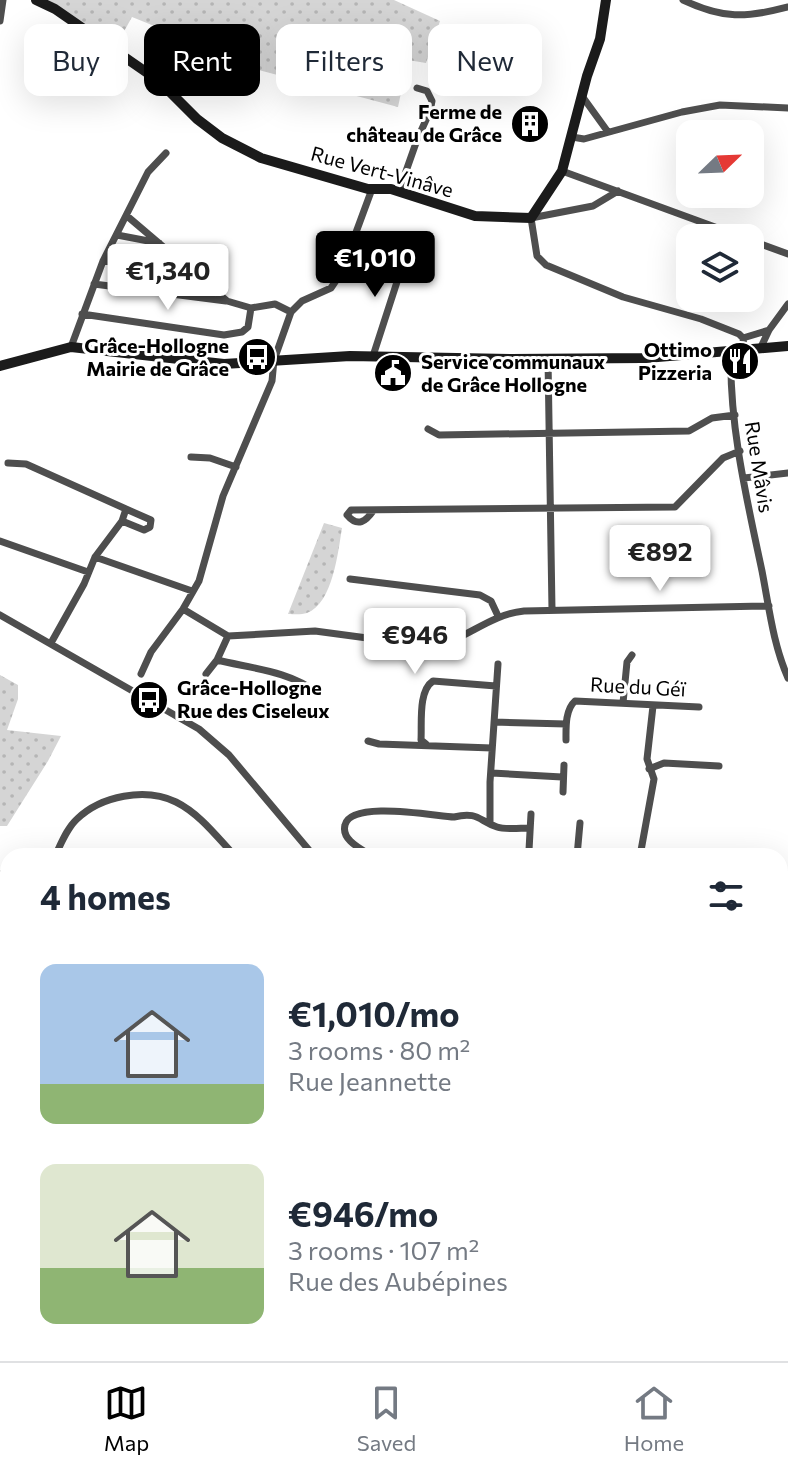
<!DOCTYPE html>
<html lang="en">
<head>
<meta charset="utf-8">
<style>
	body { margin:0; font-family:Commissioner,sans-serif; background:#f6f6f7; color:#1f2937; height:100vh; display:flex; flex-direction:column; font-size:30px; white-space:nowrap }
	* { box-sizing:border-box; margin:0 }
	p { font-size:26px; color:#747a83 }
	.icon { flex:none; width:44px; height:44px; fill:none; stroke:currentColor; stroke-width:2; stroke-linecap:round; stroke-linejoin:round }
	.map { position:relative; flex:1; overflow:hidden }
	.panel { position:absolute; left:0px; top:848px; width:788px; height:514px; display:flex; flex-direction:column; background:#fff; border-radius:24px 24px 0 0; box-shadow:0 8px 32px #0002 }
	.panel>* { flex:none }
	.top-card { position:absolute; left:24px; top:24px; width:740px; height:72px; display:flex; gap:16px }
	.needle { width:52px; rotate:67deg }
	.tools { position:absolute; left:676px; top:120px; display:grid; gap:16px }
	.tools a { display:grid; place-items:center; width:88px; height:88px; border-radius:16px; background:#fff; box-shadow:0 8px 32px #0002; font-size:40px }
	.price { position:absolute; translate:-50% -68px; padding:0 18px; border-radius:8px; background:#fff; color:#222; font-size:26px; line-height:52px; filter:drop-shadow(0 2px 4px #0008) }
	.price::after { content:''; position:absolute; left:50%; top:48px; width:24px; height:18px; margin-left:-12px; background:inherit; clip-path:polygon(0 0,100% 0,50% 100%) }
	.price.current { background:#000; color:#fff }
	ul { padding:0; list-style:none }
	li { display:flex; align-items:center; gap:24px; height:200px; padding:0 40px }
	li span { display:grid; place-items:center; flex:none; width:224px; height:160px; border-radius:16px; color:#555 }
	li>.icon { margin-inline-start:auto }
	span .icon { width:96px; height:96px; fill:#fffc; stroke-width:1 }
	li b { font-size:34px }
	h2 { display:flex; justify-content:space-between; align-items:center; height:96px; padding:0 40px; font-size:34px }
	.pill { padding:0 28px; border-radius:16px; background:#fff; box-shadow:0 8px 32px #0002; font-size:28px; line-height:72px }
	.pill.current { background:#000; color:#fff }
	.tab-bar { display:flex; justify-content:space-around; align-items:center; height:112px; border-top:2px solid #e0e1e3; background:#fff; font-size:22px; color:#747a83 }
	.tab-bar a { display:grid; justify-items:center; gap:4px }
	.tab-bar .current { color:#000 }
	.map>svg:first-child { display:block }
	.grass { fill:url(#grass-dots) }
	.forest { fill:url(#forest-firs) }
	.pitch { fill:#d5d5d5 }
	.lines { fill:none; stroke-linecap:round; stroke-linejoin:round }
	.street { stroke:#4e4e4e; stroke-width:7 }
	.secondary { stroke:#1b1b1b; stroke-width:10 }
	.labels { text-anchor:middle; stroke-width:6; stroke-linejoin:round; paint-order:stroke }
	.poi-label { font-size:20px; font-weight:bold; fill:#000; stroke:#fff; text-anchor:end }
	.street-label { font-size:20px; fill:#000; stroke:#fff }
</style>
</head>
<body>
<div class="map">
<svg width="788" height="1361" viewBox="0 0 788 1361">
	<defs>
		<pattern id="grass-dots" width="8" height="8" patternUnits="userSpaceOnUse" patternTransform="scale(2)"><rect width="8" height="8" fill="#d5d5d5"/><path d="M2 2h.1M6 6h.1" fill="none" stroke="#b5b5b5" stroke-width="1.8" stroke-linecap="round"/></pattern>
		<pattern id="forest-firs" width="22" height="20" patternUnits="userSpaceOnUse" patternTransform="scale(2)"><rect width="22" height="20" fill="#d5d5d5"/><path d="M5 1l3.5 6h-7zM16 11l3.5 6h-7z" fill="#b5b5b5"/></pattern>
	</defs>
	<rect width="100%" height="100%" fill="#fff"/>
	<path class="grass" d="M39,0h355l46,21 -14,42 -18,-3 -10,47 -154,-41 -60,-28 -52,-21 -15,27z
		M324,523l18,5c-4,24 -9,75 -35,85 -6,2 -14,1 -19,1z
		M0,675l18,10v14l-11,31 54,6 -13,25 -41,65h-7z
		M0,1092l8,1v261h48l-1,7h-55z"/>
	<path class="forest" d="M780,1320l8,2v39h-23l-4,-7h19z
		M132,1354h145l-13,7h-68l-4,-4 -30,4h-29z"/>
	<path class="pitch" d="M780,1287l8,1v34l-8,-2z"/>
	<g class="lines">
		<path class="street" d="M683,0c40,19 63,18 105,7
			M0,21l3,-21
			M582,96l26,36
			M572,137l12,2 98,-27 38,-7 68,3
			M562,171l183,67
			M399,191l18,-51 13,-29 2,-10 -5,-10 -10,-3
			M618,191l-25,15 -62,12 6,38 9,9 77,32 78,22 38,15 4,4 1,11
			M127,216l100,85 24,7 24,-4 16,8
			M117,235l42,8
			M750,240l38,14
			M103,261l88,10
			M94,284l132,17
			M82,314l142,21 18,-3 6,-5 3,-19
			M743,338l26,-8
			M71,347l32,-86 45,-89 18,-19
			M761,347l8,-17 19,-26
			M731,352c-2,73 16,148 31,219 7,36 11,73 26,107
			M373,356l34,-105
			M548,359l4,251
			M428,429l11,6 250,-4 23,-13 23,-3
			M191,457l19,1 26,9
			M8,463l18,1 100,45
			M744,478l44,-5
			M373,511c-7,10 -15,17 -26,4l4,-5 324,-3 48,-49 17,-7
			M0,541l88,31
			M95,557l97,34
			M350,579l130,16 11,6 7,15
			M183,609l45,27 87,-5 112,15c35,-1 58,-31 97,-35l245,-5
			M0,615l199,114 30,26 85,101
			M51,643l33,-59 11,-27 27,-36 22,9 6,-3 1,-7 -25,-11 -4,12
			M217,660c32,8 74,11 100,33
			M141,674l10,-22 32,-43 16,-28 24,-85 49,-115 2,-21 17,-48 11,-11 29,-13 10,-15 31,-84
			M206,674l11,-14 11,-24
			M623,703l4,-41 5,-7
			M494,722l72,2
			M566,740c0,-12 -1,-30 9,-39l124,6
			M368,741l11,3 113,4
			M426,744l-5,-4c1,-17 -3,-49 12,-59l63,5
			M649,769l15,-6 55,3
			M492,773l70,4
			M563,792l1,-27
			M490,821v-39l8,-118
			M529,850l2,-36
			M55,856c6,-12 12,-28 22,-37 24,-23 68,-32 99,-17 24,12 41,35 59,54
			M372,856c-11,-7 -31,-16 -27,-31 6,-25 89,-9 109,-8 24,-6 25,4 43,10 9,3 23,1 33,1
			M577,856l3,-33
			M640,856l14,-77 -7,-20 6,-53
			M0,874l8,-1
			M780,929l8,-5
			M780,1053l8,3
			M780,1181l8,3
			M91,1354l19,7
			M129,1354l1,7
			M699,1354l1,7
			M451,1361l4,-7
			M592,1361l7,-2 12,2"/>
		<path class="secondary" d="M36,0l19,9 104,72 38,38 25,19 39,20 107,31h23l84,27 56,2 31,-47 25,-95 13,-37 6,-39
			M0,366l71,-19 153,17 126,-8 161,3 135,-1 142,-12
			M0,1050l8,3
			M669,1354l9,7"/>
	</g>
	<defs>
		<g id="building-disc" transform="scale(2)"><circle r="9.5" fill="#000" stroke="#fff"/><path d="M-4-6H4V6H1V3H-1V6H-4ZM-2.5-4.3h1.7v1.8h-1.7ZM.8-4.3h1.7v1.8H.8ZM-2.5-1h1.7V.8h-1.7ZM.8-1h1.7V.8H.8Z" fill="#fff"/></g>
		<g id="bus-disc" transform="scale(2)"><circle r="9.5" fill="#000" stroke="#fff"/><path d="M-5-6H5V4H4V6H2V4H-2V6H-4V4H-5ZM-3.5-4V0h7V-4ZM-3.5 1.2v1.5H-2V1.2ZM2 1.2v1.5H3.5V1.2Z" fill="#fff"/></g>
		<g id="restaurant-disc" transform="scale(2)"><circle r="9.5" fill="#000" stroke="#fff"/><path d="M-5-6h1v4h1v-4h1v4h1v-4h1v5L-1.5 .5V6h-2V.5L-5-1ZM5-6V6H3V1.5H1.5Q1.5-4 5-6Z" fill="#fff"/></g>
		<g id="civic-disc" transform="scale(2)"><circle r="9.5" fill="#000" stroke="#fff"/><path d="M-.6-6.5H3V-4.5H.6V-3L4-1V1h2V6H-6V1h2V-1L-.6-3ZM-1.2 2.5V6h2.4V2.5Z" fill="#fff"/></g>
	</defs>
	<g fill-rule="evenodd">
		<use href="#building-disc" x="530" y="124"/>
		<use href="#bus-disc" x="257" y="357"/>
		<use href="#restaurant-disc" x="740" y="361"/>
		<use href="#civic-disc" x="393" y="373"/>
		<use href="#bus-disc" x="149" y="700"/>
	</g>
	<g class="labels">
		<g class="poi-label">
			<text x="502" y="119">Ferme de<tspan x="502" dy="23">château de Grâce</tspan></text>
			<text x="229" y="353">Grâce-Hollogne<tspan x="229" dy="23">Mairie de Grâce</tspan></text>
			<text x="712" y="357">Ottimo<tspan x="712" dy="23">Pizzeria</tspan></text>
			<text x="421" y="369" text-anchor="start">Service communaux<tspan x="421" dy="23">de Grâce Hollogne</tspan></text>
			<text x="177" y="695" text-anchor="start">Grâce-Hollogne<tspan x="177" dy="23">Rue des Ciseleux</tspan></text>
		</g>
		<g class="street-label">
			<text transform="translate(382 172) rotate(15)" y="7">Rue Vert-Vinâve</text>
			<text transform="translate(759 467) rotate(81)" y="7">Rue Mâvis</text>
			<text transform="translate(638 687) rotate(3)" y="7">Rue du Géï</text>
		</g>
	</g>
</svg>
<div class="tools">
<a><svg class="needle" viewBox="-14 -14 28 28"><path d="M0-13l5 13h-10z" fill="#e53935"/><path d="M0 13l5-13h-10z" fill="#747a83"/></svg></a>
<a><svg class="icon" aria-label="layers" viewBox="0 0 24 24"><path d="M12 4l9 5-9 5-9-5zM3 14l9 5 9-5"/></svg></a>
</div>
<b class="price current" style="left:375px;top:299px">€1,010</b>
<b class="price" style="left:168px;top:312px">€1,340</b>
<b class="price" style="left:660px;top:593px">€892</b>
<b class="price" style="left:415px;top:676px">€946</b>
<div class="top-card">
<a class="pill">Buy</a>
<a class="pill current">Rent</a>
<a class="pill">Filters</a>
<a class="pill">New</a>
</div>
<section class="panel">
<h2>4 homes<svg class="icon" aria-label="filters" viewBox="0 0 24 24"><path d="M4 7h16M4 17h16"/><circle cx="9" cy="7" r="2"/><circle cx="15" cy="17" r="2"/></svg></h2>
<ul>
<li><span style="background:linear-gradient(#a9c7e8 75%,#8fb573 0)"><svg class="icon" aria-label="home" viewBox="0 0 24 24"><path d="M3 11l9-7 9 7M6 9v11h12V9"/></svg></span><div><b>€1,010/mo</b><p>3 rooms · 80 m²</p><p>Rue Jeannette</p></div></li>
<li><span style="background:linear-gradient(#dfe7d0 65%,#8fb573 0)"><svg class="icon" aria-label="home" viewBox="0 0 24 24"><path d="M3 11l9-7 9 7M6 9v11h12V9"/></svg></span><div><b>€946/mo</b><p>3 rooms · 107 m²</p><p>Rue des Aubépines</p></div></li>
</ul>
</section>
</div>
<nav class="tab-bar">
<a class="current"><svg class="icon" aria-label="map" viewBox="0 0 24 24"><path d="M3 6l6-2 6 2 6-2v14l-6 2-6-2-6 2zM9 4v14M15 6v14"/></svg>Map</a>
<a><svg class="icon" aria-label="saved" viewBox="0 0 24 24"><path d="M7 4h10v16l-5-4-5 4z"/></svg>Saved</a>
<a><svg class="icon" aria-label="home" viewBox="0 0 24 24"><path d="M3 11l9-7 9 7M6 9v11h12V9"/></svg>Home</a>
</nav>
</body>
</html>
